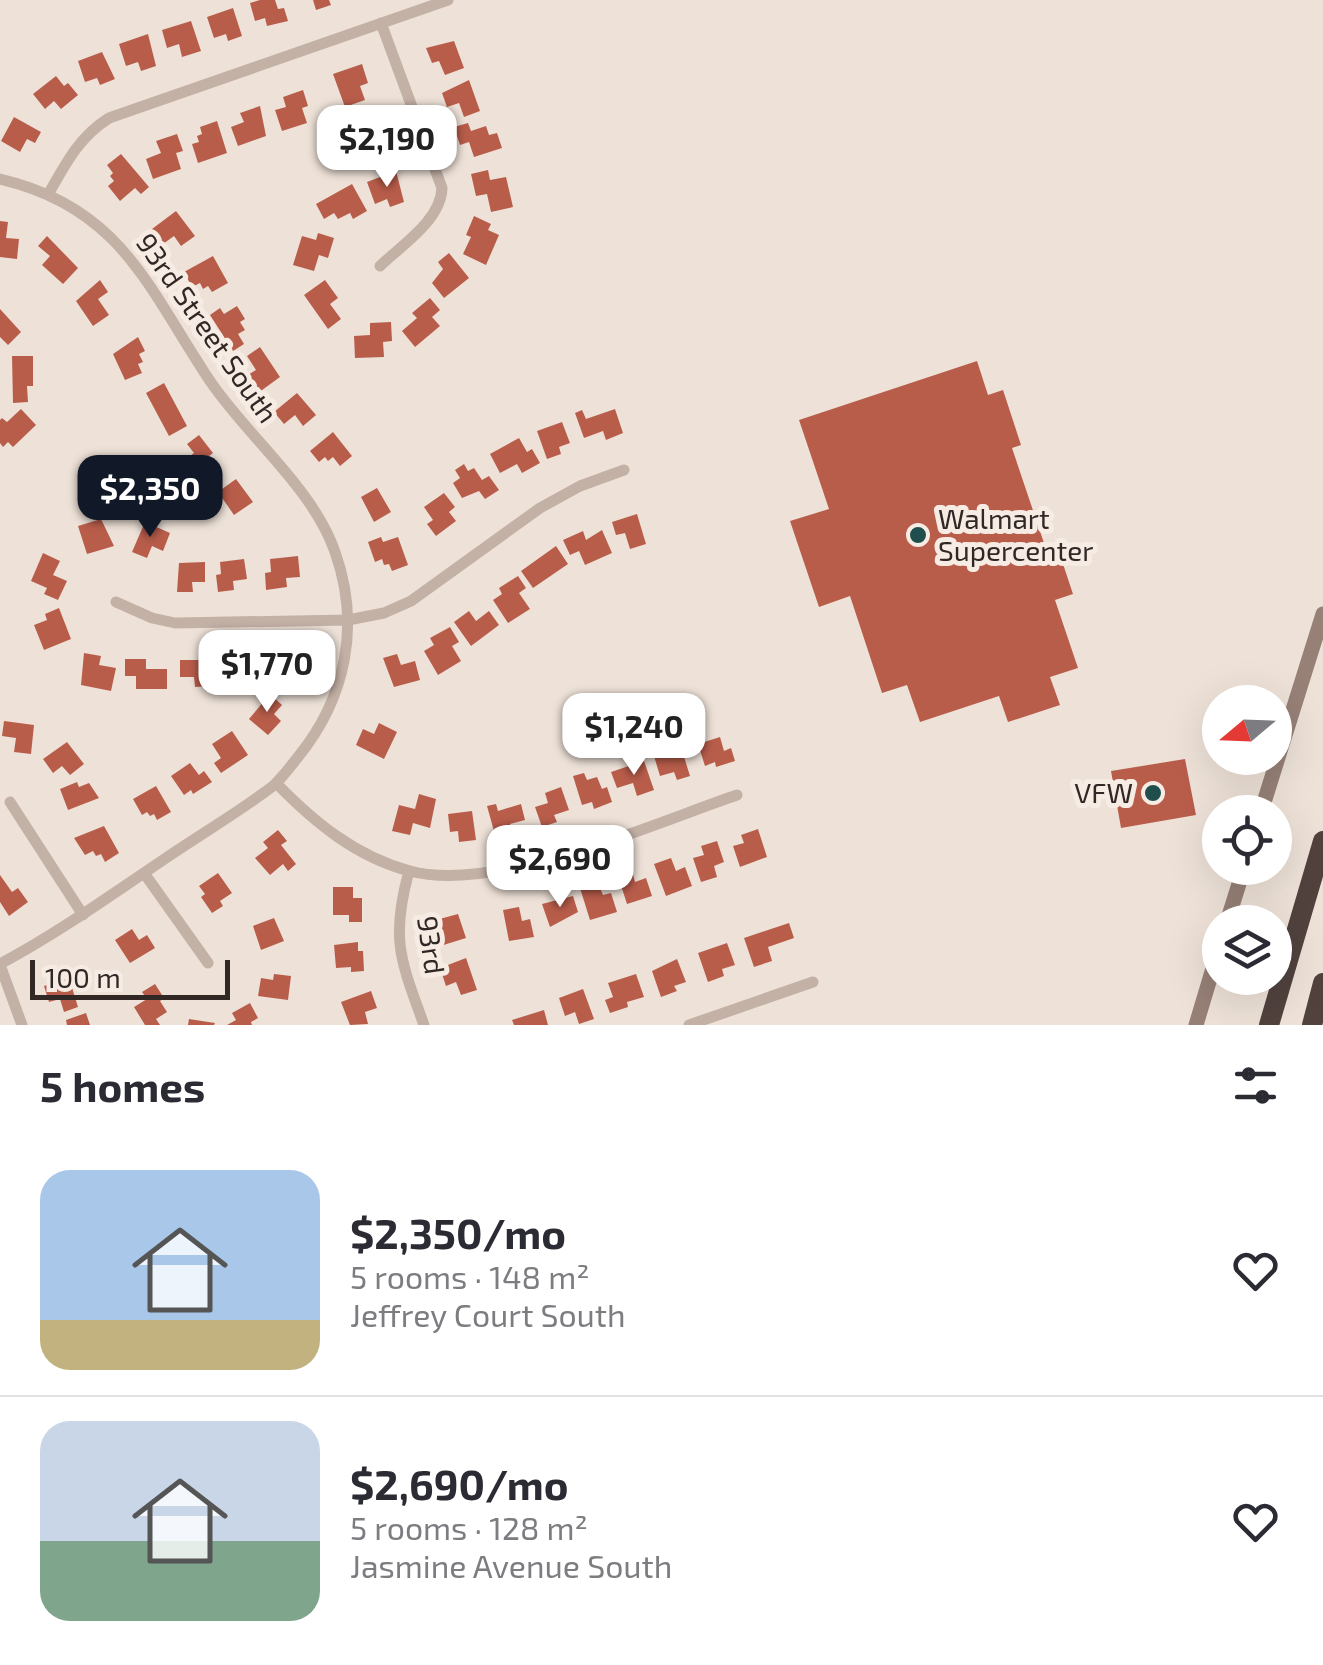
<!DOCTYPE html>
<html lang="en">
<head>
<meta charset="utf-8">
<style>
	body { margin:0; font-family:"Exo 2",sans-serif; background:#f2f2f3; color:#2b2b33; height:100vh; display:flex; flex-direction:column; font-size:38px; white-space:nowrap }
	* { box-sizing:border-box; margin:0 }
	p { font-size:32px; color:#7c7c81 }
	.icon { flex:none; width:55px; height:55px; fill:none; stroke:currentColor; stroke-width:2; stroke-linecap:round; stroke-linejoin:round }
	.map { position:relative; height:1025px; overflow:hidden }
	.details { display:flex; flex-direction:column; background:#fff; flex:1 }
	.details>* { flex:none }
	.needle { width:65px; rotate:251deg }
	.controls { position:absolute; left:1202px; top:685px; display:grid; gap:20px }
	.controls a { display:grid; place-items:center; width:90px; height:90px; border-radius:50%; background:#fff; box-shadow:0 10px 40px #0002; font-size:50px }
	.scale { position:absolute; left:30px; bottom:25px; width:200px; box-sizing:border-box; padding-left:10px; border:5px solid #312826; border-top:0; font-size:28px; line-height:35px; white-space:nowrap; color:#312826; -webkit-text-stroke:8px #f6ece4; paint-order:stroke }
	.price { position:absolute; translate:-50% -85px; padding:0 22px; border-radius:20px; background:#fff; color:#222; font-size:32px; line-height:65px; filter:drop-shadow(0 2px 5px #0008) }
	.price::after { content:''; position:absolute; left:50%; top:60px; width:30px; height:22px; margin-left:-15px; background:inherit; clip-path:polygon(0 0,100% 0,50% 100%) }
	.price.selected { background:#111827; color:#fff }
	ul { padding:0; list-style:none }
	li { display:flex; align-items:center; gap:30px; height:250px; padding:0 40px }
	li+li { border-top:2px solid #e1e1e2 }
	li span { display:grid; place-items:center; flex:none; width:280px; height:200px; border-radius:30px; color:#555 }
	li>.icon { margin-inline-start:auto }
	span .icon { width:120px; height:120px; fill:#fffc; stroke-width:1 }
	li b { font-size:42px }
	h2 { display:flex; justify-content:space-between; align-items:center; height:120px; padding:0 40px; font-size:42px }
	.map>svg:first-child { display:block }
	.building { fill:#b95d4b }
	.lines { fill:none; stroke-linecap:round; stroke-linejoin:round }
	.street { stroke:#c4b1a6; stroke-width:11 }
	.secondary { stroke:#978177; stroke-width:15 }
	.highway { stroke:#51423e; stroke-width:20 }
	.poi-dot { fill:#204e4d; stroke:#f6ece4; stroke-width:4 }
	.labels { text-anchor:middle; stroke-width:10; stroke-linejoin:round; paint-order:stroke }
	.street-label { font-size:28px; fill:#312826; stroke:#f6ece4 }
	.poi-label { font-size:28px; fill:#312826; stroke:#f6ece4; text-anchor:start }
</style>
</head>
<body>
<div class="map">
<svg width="1323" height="1025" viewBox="0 0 1323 1025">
	<rect width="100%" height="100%" fill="#eee2d8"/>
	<path class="building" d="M260,0h15l3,9 6,-1 4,13 -21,5 -2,-8 -10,3 -5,-18z
		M313,0h16l2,5 -15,5z
		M233,8l9,28 -14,5 -2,-7 -12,4 -7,-21z
		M191,21l10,30 -19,6 -3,-13 -12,4 -5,-18z
		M148,34l8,32 -15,5 -3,-9 -12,4 -7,-22z
		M454,41l10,27 -19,7 -6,-14 -7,2 -6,-15z
		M102,52l13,27 -15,6 -3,-7 -12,4 -7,-21z
		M362,64l6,19 -8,3 5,14 -20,7 -12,-33z
		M56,76l8,10 4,-3 10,12 -17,14 -7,-8 -9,8 -12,-15z
		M469,80l11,31 -16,6 -5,-14 -12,4 -5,-14z
		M303,90l5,16 -6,2 5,15 -25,8 -7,-21 11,-3 -3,-10z
		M260,106l6,30 -28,10 -7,-19 13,-5 -4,-9z
		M378,110l6,16 -12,4 4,12 -17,6 -10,-28z
		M14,117l27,15 -6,11 -8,-4 -7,13 -19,-11z
		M217,121l10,32 -29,10 -6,-19 7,-2 -2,-6 5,-2 -2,-7z
		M468,123l3,8 15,-5 3,9 8,-2 5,15 -28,9 -5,-15 -9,3 -6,-18z
		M177,134l6,17 -7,2 5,16 -28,10 -7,-20 15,-6 -5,-12z
		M121,154l28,33 -8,7 -6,-6 -15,13 -12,-15 6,-5 -4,-5 3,-3 -6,-8z
		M488,170l2,10 16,-3 7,30 -22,5 -4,-18 -11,2 -5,-22z
		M396,171l8,31 -14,5 -3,-8 -12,5 -8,-22z
		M352,184l15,27 -14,8 -3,-6 -12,6 -4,-6 -10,6 -8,-15z
		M176,211l19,25 -14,10 -7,-10 -11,8 -11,-15z
		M474,216l17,8 -3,6 11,5 -13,30 -23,-11 8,-17 -5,-2z
		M0,221l8,1 -2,16 13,1 -2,20 -17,-2z
		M318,233l16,5 -6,20 -9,-3 -5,16 -21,-6 9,-29 14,4z
		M47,236l31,32 -15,16 -21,-19 8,-9 -12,-10z
		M449,253l20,25 -25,20 -12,-15 11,-14 -5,-7z
		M213,256l15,27 -16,9 -4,-6 -5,3 -3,-6 -8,4 -8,-15z
		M100,280l8,12 -10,7 11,16 -16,11 -17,-25z
		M325,280l13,18 -8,6 11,15 -13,10 -24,-34z
		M430,298l10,12 -8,7 8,9 -25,21 -13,-16 15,-13 -5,-5z
		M237,306l8,13 -5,3 5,8 -7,4 6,10 -11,7 -23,-36 10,-7 4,6z
		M0,309l21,23 -13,13 -8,-8z
		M391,322l1,19 -9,1 1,15 -29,1 -1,-22 16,-1v-12z
		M138,337l7,14 -6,3 4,8 -5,2 4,9 -17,7 -12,-26z
		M260,347l20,30 -22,16 -12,-17 10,-6 -9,-14z
		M12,356h21v30h-6l1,16 -15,1z
		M977,361l11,34 15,-5 18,55 -9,3 35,104 11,-3 15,45 -18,6 23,68 -28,9 10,28 -52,17 -9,-26 -79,26 -13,-37 -25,8 -32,-97 -31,11 -29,-86 39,-12 -30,-89z
		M164,383l23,43 -18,10 -23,-43z
		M297,393l19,22 -13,11 -8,-11 -11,9 -10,-12z
		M21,409l15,16 -23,22 -5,-5 -5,5 -3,-4v-23l2,-2 5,4z
		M615,409l8,24 -17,7 -3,-9 -19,7 -9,-25 7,-3 4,9z
		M562,422l8,21 -11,4 2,7 -14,5 -10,-28z
		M333,432l19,24 -12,10 -7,-9 -5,4 -3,-4 -6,5 -9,-11z
		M199,435l14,18 -9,7 10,14 -16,12 -17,-23 13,-10 -7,-9z
		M519,438l8,14 5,-3 8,14 -18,10 -5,-9 -17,9 -10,-19z
		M464,464l4,7 6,-3 8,12 7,-4 10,14 -14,9 -6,-8 -17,7 -9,-15 7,-5 -5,-8z
		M236,479l17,23 -19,13 -16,-23z
		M377,488l14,24 -17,10 -13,-25z
		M444,493l11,14 -6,5 7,9 -20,15 -9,-12 6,-4 -9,-13z
		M637,514l9,30 -16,5 -5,-16 -9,2 -4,-13z
		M101,519l13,27 -27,8 -9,-28z
		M145,522l25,11 -7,18 -11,-5 -5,12 -15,-6z
		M602,530l10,23 -27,12 -6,-14 -9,4 -7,-15 20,-9 3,9z
		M381,537l2,5 15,-5 10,28 -16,6 -3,-7 -5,1 -2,-6 -7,3 -7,-20z
		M556,546l12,18 -35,24 -12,-17z
		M43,553l17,8 -7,14 14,6 -9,19 -14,-6 3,-6 -16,-7z
		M298,556l2,21 -14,1 1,9 -21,3 -1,-17 6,-1 -1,-13z
		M244,559l3,20 -14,2 1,9 -16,2 -2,-17 5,-1 -1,-12z
		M205,562v20h-13l1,10h-16l2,-29z
		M518,576l8,12 -7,5 11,16 -22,14 -15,-23 9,-6 -3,-6z
		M59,608l12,31 -27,11 -10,-25 13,-5 -2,-6z
		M469,611l7,10 13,-10 10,14 -28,21 -17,-24z
		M450,627l9,15 -7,4 9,15 -23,14 -14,-24 10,-6 -4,-7z
		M275,649l16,3 -4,16 13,3 -4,19 -28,-6z
		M84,653l17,3 -2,9 17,3 -5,23 -30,-6z
		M397,654l4,11 14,-4 5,19 -26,7 -11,-29z
		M125,659h21v10h21v20h-31v-13h-11z
		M180,660h33v26l-18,1 -1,-10h-14z
		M270,694l12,11 -8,9 7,7 -13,14 -19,-16z
		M4,721l30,4 -3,29 -17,-2 2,-14 -14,-2z
		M379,723l18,9 -13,27 -28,-14 7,-16 11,5z
		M232,731l16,24 -27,18 -7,-10 7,-5 -9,-14z
		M720,737l4,14 7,-3 4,13 -19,6 -1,-5 -10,4 -7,-22z
		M67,742l17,22 -14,11 -8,-9 -9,7 -10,-14z
		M681,747l9,29 -13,4 -3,-8 -14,4 -6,-20z
		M1185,759l11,56 -75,13 -10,-57z
		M644,761l10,29 -17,6 -4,-13 -16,5 -6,-16z
		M190,763l9,12 5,-4 8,11 -19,12 -2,-4 -7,5 -13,-19z
		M584,773l3,7 10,-3 5,12 5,-2 5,15 -18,7 -2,-7 -10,3 -9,-29z
		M77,782l2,5 10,-4 10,15 -31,12 -8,-21z
		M156,786l15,26 -14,8 -3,-6 -4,2 -3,-4 -5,3 -9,-16z
		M561,787l8,23 -15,5 3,7 -15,5 -7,-20 13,-4 -3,-10z
		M419,794l17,5 -6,29 -17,-5 -3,12 -18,-4 7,-26 16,4z
		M496,804l2,7 23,-7 4,16 -15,4 4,13 -17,5 -10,-36z
		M472,811l4,29 -17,2 -1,-11 -8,1 -2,-18z
		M104,826l15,27 -14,9 -4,-8 -5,2 -3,-5 -8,4 -11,-17z
		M758,829l9,28 -27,10 -7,-21 11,-3 -3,-8z
		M278,830l9,11 -6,4 15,19 -8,7 -5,-7 -13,11 -15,-17 13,-10 -5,-6z
		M717,841l7,21 -10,4 3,11 -16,5 -8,-24 11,-3 -3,-9z
		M671,858l5,13 9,-4 7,19 -26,10 -12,-32z
		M632,871l3,11 11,-4 6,18 -25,8 -9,-28z
		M218,873l14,20 -12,8 3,5 -11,7 -11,-16 4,-3 -6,-8z
		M0,875l12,17 6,-4 10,14 -19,14 -9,-14z
		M593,883l2,7 5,-2 3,7 8,-2 6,19 -27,8 -10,-32z
		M333,887h20v11h9v24h-13v-7h-16z
		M573,896l5,16 -28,15 -8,-23z
		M519,907l3,14 8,-2 4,18 -25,4 -6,-31z
		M458,914l8,24 -29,9 -5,-16 7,-2 -3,-9z
		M274,918l10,23 -23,9 -8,-24z
		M789,923l5,15 -26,9 4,14 -18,6 -10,-29z
		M132,929l7,11 8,-5 8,13 -25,15 -15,-23z
		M358,942v9h5l1,20 -13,1v-5l-15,1 -2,-23z
		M727,943l8,22 -13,4 2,7 -16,6 -10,-29z
		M466,958l11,32 -16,5 -5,-13 -10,4 -6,-18z
		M677,959l9,23 -12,4 3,5 -16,6 -9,-26z
		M274,974l17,2 -3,24 -30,-4 3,-18 12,2z
		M636,974l8,23 -17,5 1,5 -18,6 -5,-13 8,-3 -5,-14z
		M69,978l9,29 -14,5 -4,-13 -11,3 -5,-16z
		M155,984l9,14 -4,3 7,11 -11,7 4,6h-15l-11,-18 13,-8 -5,-7z
		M583,989l11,30 -15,5 -4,-12 -10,4 -6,-18z
		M371,991l6,17 -12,4 3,12 -18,1 -9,-23z
		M250,1003l8,15 -7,4 1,3h-25l9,-5 -4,-7z
		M544,1010l4,15h-34l-2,-5z
		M86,1013l4,12h-23l-1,-5z
		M189,1019l26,4 -1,2h-26z"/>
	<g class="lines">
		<path class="street" d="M0,179c121,28 148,109 210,202 38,56 103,107 125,171 26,73 11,146 -37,205 -8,10 -16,21 -25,29 -34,26 -72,48 -107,72 -55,37 -108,75 -166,106
			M49,193c17,-30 30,-56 60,-75l339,-118
			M380,266c22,-21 61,-46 62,-78l-61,-165
			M116,602l36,16 23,5 173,-3 36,-7 27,-12 129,-93 40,-22 44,-16
			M276,783c38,39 80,74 134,88 85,23 242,-47 327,-76
			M10,802l73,113
			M409,871c-19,69 -8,90 15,154
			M144,873l64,90
			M0,965l22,60
			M689,1025l124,-43"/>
		<path class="secondary" d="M1261,812l62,-198
			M1227,922l17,-54
			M1196,1025l24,-80"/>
		<path class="highway" d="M1269,1025l54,-184
			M1312,1025l11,-42"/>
	</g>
	<g class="poi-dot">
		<circle cx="918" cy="535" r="10"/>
		<circle cx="1153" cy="793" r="10"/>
	</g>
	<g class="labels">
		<g class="street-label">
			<text transform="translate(207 328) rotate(55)" y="10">93rd Street South</text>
			<text transform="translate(431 945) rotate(82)" y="10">93rd</text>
		</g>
		<g class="poi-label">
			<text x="938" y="529">Walmart<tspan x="938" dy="32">Supercenter</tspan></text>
			<text x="1133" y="803" text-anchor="end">VFW</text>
		</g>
	</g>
</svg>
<div class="controls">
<a><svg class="needle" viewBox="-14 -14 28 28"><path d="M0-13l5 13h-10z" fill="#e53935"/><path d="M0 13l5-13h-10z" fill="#7c7c81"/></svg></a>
<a><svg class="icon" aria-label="locate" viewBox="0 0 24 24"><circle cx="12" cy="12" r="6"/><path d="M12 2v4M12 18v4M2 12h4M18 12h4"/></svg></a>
<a><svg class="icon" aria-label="layers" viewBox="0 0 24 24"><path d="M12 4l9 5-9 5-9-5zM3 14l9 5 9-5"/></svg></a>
</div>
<div class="scale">100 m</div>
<b class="price" style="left:387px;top:190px">$2,190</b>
<b class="price selected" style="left:150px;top:540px">$2,350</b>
<b class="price" style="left:267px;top:715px">$1,770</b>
<b class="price" style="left:634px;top:778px">$1,240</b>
<b class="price" style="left:560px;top:910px">$2,690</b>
</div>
<section class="details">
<h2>5 homes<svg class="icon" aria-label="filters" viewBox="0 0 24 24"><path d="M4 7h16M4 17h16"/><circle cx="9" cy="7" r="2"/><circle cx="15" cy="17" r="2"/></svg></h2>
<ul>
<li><span style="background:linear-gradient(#a9c7e8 75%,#c2b280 0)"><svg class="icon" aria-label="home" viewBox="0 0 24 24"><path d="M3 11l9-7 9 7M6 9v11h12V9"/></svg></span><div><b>$2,350/mo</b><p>5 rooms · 148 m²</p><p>Jeffrey Court South</p></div><svg class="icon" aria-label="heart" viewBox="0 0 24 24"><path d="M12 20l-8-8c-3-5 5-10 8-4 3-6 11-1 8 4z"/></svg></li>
<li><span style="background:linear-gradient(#c9d6e8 60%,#7fa58c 0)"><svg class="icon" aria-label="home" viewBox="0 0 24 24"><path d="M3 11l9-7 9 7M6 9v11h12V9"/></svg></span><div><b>$2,690/mo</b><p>5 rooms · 128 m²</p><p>Jasmine Avenue South</p></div><svg class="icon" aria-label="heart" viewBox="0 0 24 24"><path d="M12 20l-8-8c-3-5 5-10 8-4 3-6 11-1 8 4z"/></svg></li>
</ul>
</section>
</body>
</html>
